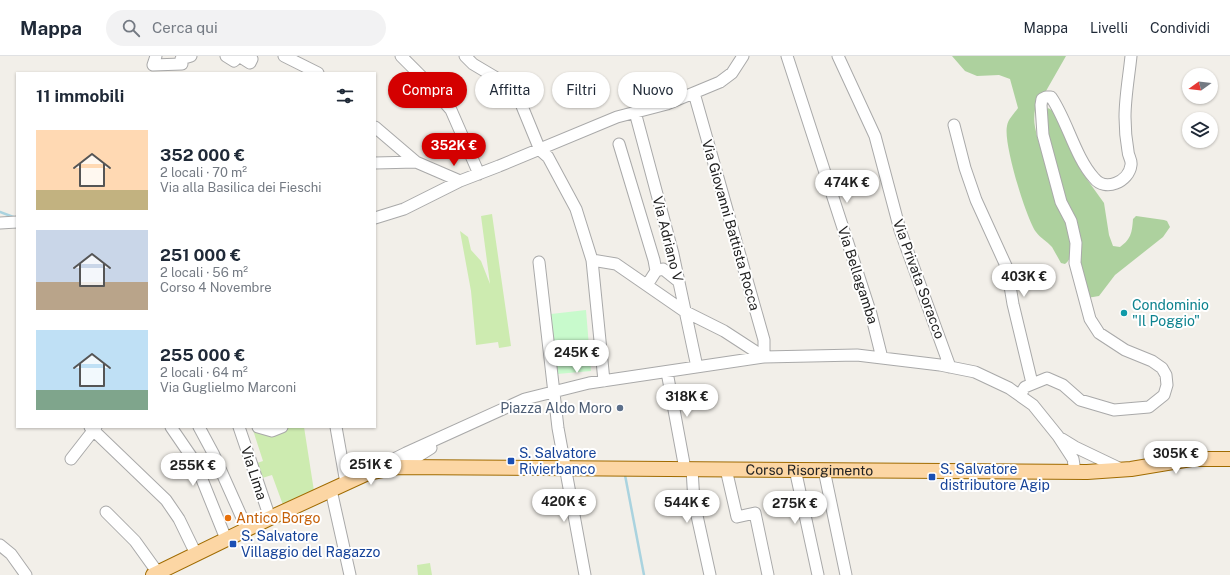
<!DOCTYPE html>
<html lang="it">
<head>
<meta charset="utf-8">
<style>
	body { margin:0; font-family:"Public Sans",sans-serif; background:#f2f2f3; color:#1f2937; height:100vh; display:flex; flex-direction:column; font-size:15px; white-space:nowrap }
	* { box-sizing:border-box; margin:0 }
	p { font-size:13px; color:#747a83 }
	.icon { flex:none; width:22px; height:22px; fill:none; stroke:currentColor; stroke-width:2; stroke-linecap:round; stroke-linejoin:round }
	.map { position:relative; flex:1; overflow:hidden }
	.side { position:absolute; left:16px; top:16px; width:360px; height:356px; display:flex; flex-direction:column; background:#fff; border-radius:0px; box-shadow:0 1px 3px #0004 }
	.side>* { flex:none }
	.top-card { position:absolute; left:388px; top:16px; width:380px; height:36px; display:flex; gap:8px }
	.needle { width:26px; rotate:255deg }
	.buttons { position:absolute; left:1182px; top:12px; display:grid; gap:8px }
	.buttons a { display:grid; place-items:center; width:36px; height:36px; border-radius:50%; background:#fff; box-shadow:0 1px 3px #0004; font-size:20px }
	.price { position:absolute; translate:-50% -34px; padding:0 9px; border-radius:14px; background:#fff; color:#222; font-size:13px; line-height:26px; filter:drop-shadow(0 1px 2px #0008) }
	.price::after { content:''; position:absolute; left:50%; top:24px; width:12px; height:9px; margin-left:-6px; background:inherit; clip-path:polygon(0 0,100% 0,50% 100%) }
	.price.selected { background:#d40000; color:#fff }
	ul { padding:0; list-style:none }
	li { display:flex; align-items:center; gap:12px; height:100px; padding:0 20px }
	li span { display:grid; place-items:center; flex:none; width:112px; height:80px; border-radius:0px; color:#555 }
	li>.icon { margin-inline-start:auto }
	span .icon { width:48px; height:48px; fill:#fffc; stroke-width:1 }
	li b { font-size:17px }
	h2 { display:flex; justify-content:space-between; align-items:center; height:48px; padding:0 20px; font-size:17px }
	.pill { padding:0 14px; border-radius:18px; background:#fff; box-shadow:0 1px 3px #0004; font-size:14px; line-height:36px }
	.pill.selected { background:#d40000; color:#fff }
	header { display:flex; align-items:center; gap:24px; box-sizing:border-box; height:56px; padding:0 20px; background:#fff; border-bottom:1px solid #e0e1e3 }
	header strong { font-size:19px }
	nav { display:flex; gap:22px; margin-inline-start:auto; font-size:14px }
	.search { width:280px; height:36px; background:#f2f2f3; display:flex; align-items:center; gap:10px; box-sizing:border-box; padding:0 14px; border-radius:22px; color:#747a83; font-size:15px }
	.map>svg:first-child { display:block }
	.grass { fill:#cdebb0 }
	.forest { fill:#add19e }
	.park { fill:#c8facc }
	.lines { fill:none; stroke-linecap:round; stroke-linejoin:round }
	.stream { stroke:#aad3df; stroke-width:2.5 }
	.minor-casing { stroke:#a9a9a9; stroke-width:13 }
	.major-casing { stroke:#a06b00; stroke-width:16 }
	.minor { stroke:#fff; stroke-width:11 }
	.major { stroke:#fcd6a4; stroke-width:14 }
	.culture-dot { fill:#0f9aa8; stroke:#fff; stroke-width:1.5 }
	.service-dot { fill:#5c6f8a; stroke:#fff; stroke-width:1.5 }
	.transit-dot { fill:#1a4fb4; stroke:#fff; stroke-width:1.5 }
	.food-dot { fill:#e8710a; stroke:#fff; stroke-width:1.5 }
	.labels { text-anchor:middle; stroke-width:4; stroke-linejoin:round; paint-order:stroke }
	.street-label { font-size:14px; fill:#222; stroke:#fff }
	.culture-label { font-size:14px; fill:#0d838f; stroke:#fff; text-anchor:start }
	.service-label { font-size:14px; fill:#4e5e75; stroke:#fff; text-anchor:end }
	.transit-label { font-size:14px; fill:#164399; stroke:#fff; text-anchor:start }
	.food-label { font-size:14px; fill:#c56008; stroke:#fff; text-anchor:start }
</style>
</head>
<body>
<header>
<strong>Mappa</strong>
<div class="search"><svg class="icon" aria-label="search" viewBox="0 0 24 24"><circle cx="10" cy="10" r="6"/><path d="M15 15l6 6"/></svg>Cerca qui</div>
<nav><a>Mappa</a><a>Livelli</a><a>Condividi</a></nav>
</header>
<div class="map">
<svg width="1230" height="519" viewBox="0 0 1230 519">
	<rect width="100%" height="100%" fill="#f2efe9"/>
	<path class="grass" d="M492,158l19,132 -12,2 -1,-6 -22,3 -5,-54 -11,-60 8,6 3,13 10,11 9,23 -9,-68z
		M252,371h52l10,64 -31,14 -11,-30 -13,4 -5,-15 9,-3z
		M430,507l2,12h-14l-1,-10z"/>
	<path class="forest" d="M952,0h114l-20,35 -8,6c-3,11 -5,20 -3,30 7,38 32,78 36,115 1,7 1,17 -6,22l-4,-1c-3,-5 -6,-11 -9,-16 -5,-6 -12,-9 -16,-15 -10,-14 -33,-89 -29,-106 1,-7 7,-12 11,-18l-8,-29 -11,-4 -22,1 -12,-5z
		M1048,52l7,4 26,59 23,32 5,32 4,11 7,1c11,-8 12,-14 13,-28l3,-3 28,4 3,1 3,6 -7,10 -48,38 -16,21 -12,2 -39,-156 -3,-31z"/>
	<path class="park" d="M586,254l5,61 -34,3 -6,-60z"/>
	<g class="lines">
		<path class="stream" d="M0,156l16,6
			M625,419l19,100"/>
		<g class="minor-casing">
			<path id="minor" d="M156,0l-3,9 29,-1 -1,-5 10,-3
				M226,0l8,5 5,-5
				M239,0l11,7 2,-4 -2,-3
				M284,0l34,17
				M401,0l24,24 26,30 28,64
				M465,0l8,8 42,25 25,61 8,7 28,52 16,51 12,121
				M787,0l84,258 11,44
				M838,0l37,80 25,94 50,137
				M635,56l38,142 24,113
				M954,69l11,43 11,32 31,68 6,36 19,79
				M375,71l41,35 44,19 39,-15 118,-49 50,-13 53,-22 12,-9 11,-17
				M619,88l35,116 2,11 -9,14
				M375,107l41,-1
				M375,162l29,-9 56,-28
				M0,167l17,-1
				M592,204l24,4 68,47 40,20 40,26v-17l-70,-247
				M539,206l19,166 27,147
				M656,215l7,-2 15,12
				M667,316l18,97
				M1020,339l5,-8 22,-9 16,7 17,15 34,10 35,-3 15,-12 3,-10 -1,-10 -4,-7 -10,-7 -27,-11 -26,-17 -9,-14 -15,-56 1,-20 -5,-22 -10,-19 -18,-67 -2,-30 1,-6 4,-2h5c16,23 24,60 43,81 11,14 35,4 37,-13 1,-5 -3,-9 -3,-14 -2,-11 -3,-23 -3,-34 0,-20 4,-41 6,-61
				M90,371l76,73 13,19 17,35
				M171,371l24,35 31,77
				M199,371l14,26 34,76
				M239,371l31,91
				M258,371l14,4 10,-4
				M336,371l10,56
				M1062,383l13,8 46,22
				M71,403l25,-32
				M405,411l7,-7 19,-12
				M388,412l8,-10 10,-5 119,-54 64,-16 175,-26 93,-2 83,10 35,7 34,16 24,17 25,31 15,23 2,12
				M692,413l2,33 16,73
				M726,413l11,48 18,-4 13,62
				M795,413l23,106
				M824,414l22,105
				M331,434l19,85
				M106,456l29,29 23,32
				M0,489l11,9 15,21"/>
		</g>
		<g class="major-casing">
			<g id="major">
				<path id="s1" d="M153,519l117,-57 98,-45 31,-6 688,5 44,-3 60,-10h39"/>
			</g>
		</g>
		<use href="#minor" class="minor"/>
		<use href="#major" class="major"/>
	</g>
	<circle class="culture-dot" cx="1124" cy="257" r="4"/>
	<circle class="service-dot" cx="620" cy="352" r="4"/>
	<g class="transit-dot">
		<rect x="507" y="401" width="8" height="8" rx="2"/>
		<rect x="928" y="417" width="8" height="8" rx="2"/>
		<rect x="229" y="484" width="8" height="8" rx="2"/>
	</g>
	<circle class="food-dot" cx="228" cy="462" r="4"/>
	<g class="labels">
		<g class="street-label">
			<text transform="translate(731 169) rotate(74)" y="5">Via Giovanni Battista Rocca</text>
			<text transform="translate(668 183) rotate(76)" y="5">Via Adriano V</text>
			<text transform="translate(858 219) rotate(72)" y="5">Via Bellagamba</text>
			<text transform="translate(919 223) rotate(70)" y="5">Via Privata Soracco</text>
			<text dy="5" stroke="none"><textPath href="#s1" startOffset="680">Corso Risorgimento</textPath></text>
			<text transform="translate(254 417) rotate(72)" y="5">Via Lima</text>
		</g>
		<g class="culture-label">
			<text x="1132" y="254">Condominio<tspan x="1132" dy="16">"Il Poggio"</tspan></text>
		</g>
		<g class="service-label">
			<text x="612" y="357">Piazza Aldo Moro</text>
		</g>
		<g class="transit-label">
			<text x="519" y="402">S. Salvatore<tspan x="519" dy="16">Rivierbanco</tspan></text>
			<text x="940" y="418">S. Salvatore<tspan x="940" dy="16">distributore Agip</tspan></text>
			<text x="241" y="485">S. Salvatore<tspan x="241" dy="16">Villaggio del Ragazzo</tspan></text>
		</g>
		<g class="food-label">
			<text x="236" y="467">Antico Borgo</text>
		</g>
	</g>
</svg>
<div class="buttons">
<a><svg class="needle" viewBox="-14 -14 28 28"><path d="M0-13l5 13h-10z" fill="#e53935"/><path d="M0 13l5-13h-10z" fill="#747a83"/></svg></a>
<a><svg class="icon" aria-label="layers" viewBox="0 0 24 24"><path d="M12 4l9 5-9 5-9-5zM3 14l9 5 9-5"/></svg></a>
</div>
<b class="price selected" style="left:454px;top:111px">352K €</b>
<b class="price" style="left:847px;top:148px">474K €</b>
<b class="price" style="left:1024px;top:242px">403K €</b>
<b class="price" style="left:577px;top:318px">245K €</b>
<b class="price" style="left:687px;top:362px">318K €</b>
<b class="price" style="left:1176px;top:419px">305K €</b>
<b class="price" style="left:371px;top:430px">251K €</b>
<b class="price" style="left:193px;top:431px">255K €</b>
<b class="price" style="left:564px;top:467px">420K €</b>
<b class="price" style="left:687px;top:468px">544K €</b>
<b class="price" style="left:795px;top:469px">275K €</b>
<div class="top-card">
<a class="pill selected">Compra</a>
<a class="pill">Affitta</a>
<a class="pill">Filtri</a>
<a class="pill">Nuovo</a>
</div>
<section class="side">
<h2>11 immobili<svg class="icon" aria-label="filters" viewBox="0 0 24 24"><path d="M4 7h16M4 17h16"/><circle cx="9" cy="7" r="2"/><circle cx="15" cy="17" r="2"/></svg></h2>
<ul>
<li><span style="background:linear-gradient(#ffd9b3 75%,#c2b280 0)"><svg class="icon" aria-label="home" viewBox="0 0 24 24"><path d="M3 11l9-7 9 7M6 9v11h12V9"/></svg></span><div><b>352 000 €</b><p>2 locali · 70 m²</p><p>Via alla Basilica dei Fieschi</p></div></li>
<li><span style="background:linear-gradient(#c9d6e8 65%,#b9a48a 0)"><svg class="icon" aria-label="home" viewBox="0 0 24 24"><path d="M3 11l9-7 9 7M6 9v11h12V9"/></svg></span><div><b>251 000 €</b><p>2 locali · 56 m²</p><p>Corso 4 Novembre</p></div></li>
<li><span style="background:linear-gradient(#bfe0f5 75%,#7fa58c 0)"><svg class="icon" aria-label="home" viewBox="0 0 24 24"><path d="M3 11l9-7 9 7M6 9v11h12V9"/></svg></span><div><b>255 000 €</b><p>2 locali · 64 m²</p><p>Via Guglielmo Marconi</p></div></li>
</ul>
</section>
</div>
</body>
</html>
